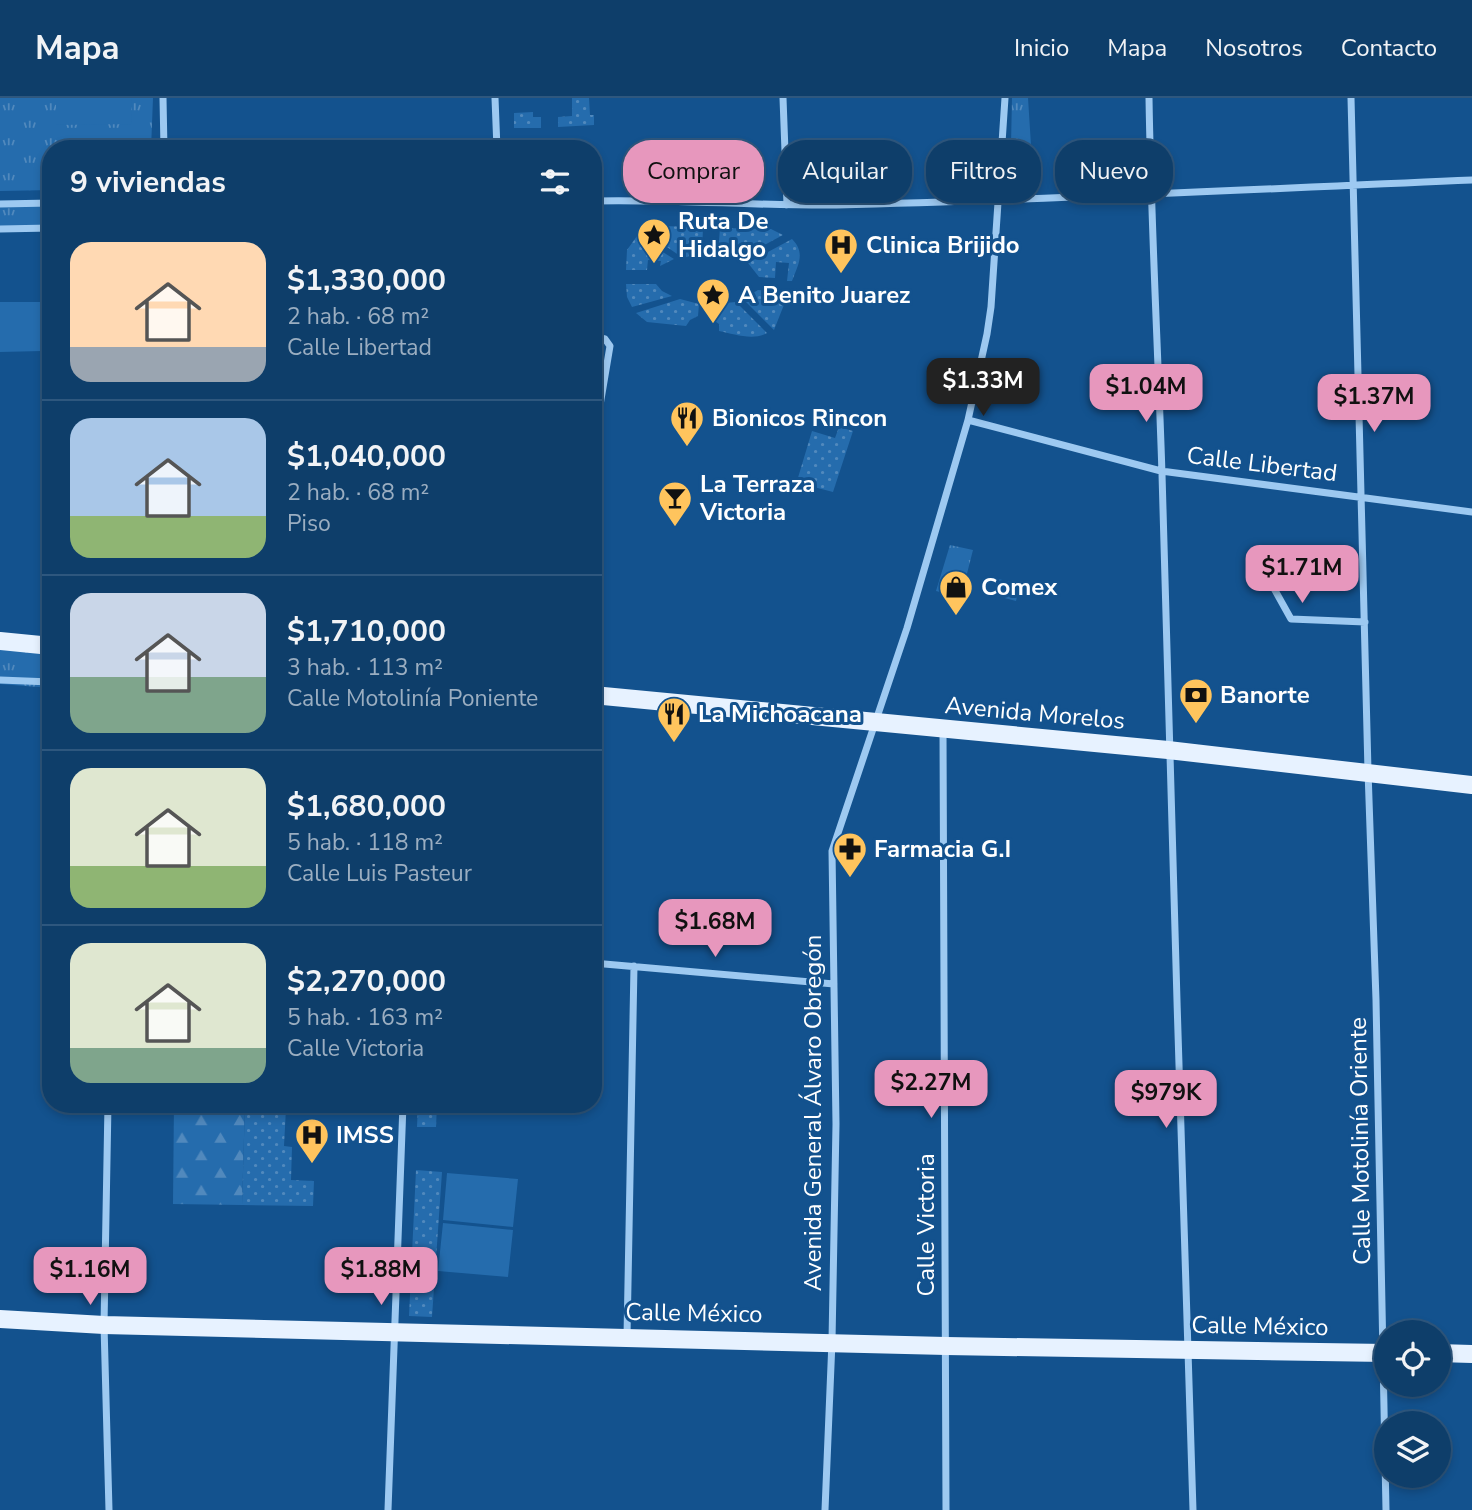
<!DOCTYPE html>
<html lang="es">
<head>
<meta charset="utf-8">
<style>
	body { margin:0; font-family:"Nunito Sans",sans-serif; background:#174570; color:#f1f3f6; height:100vh; display:flex; flex-direction:column; font-size:26px; white-space:nowrap }
	* { box-sizing:border-box; margin:0 }
	p { font-size:23px; color:#9baec1 }
	.icon { flex:none; width:38px; height:38px; fill:none; stroke:currentColor; stroke-width:2; stroke-linecap:round; stroke-linejoin:round }
	.map { position:relative; flex:1; overflow:hidden }
	.details { position:absolute; left:42px; top:42px; width:560px; height:973px; display:flex; flex-direction:column; background:#0e3e6a; border-radius:28px; box-shadow:0 4px 10px #0003,0 0 0 2px #2e577e }
	.details>* { flex:none }
	.top-card { position:absolute; left:623px; top:42px; width:665px; height:63px; display:flex; gap:14px }
	.controls { position:absolute; left:1374px; top:1222px; display:grid; gap:14px }
	.controls a { display:grid; place-items:center; width:77px; height:77px; border-radius:50%; background:#0e3e6a; box-shadow:0 4px 10px #0003,0 0 0 2px #2e577e; font-size:35px }
	.price { position:absolute; translate:-50% -60px; padding:0 16px; border-radius:14px; background:#e797bd; color:#111; font-size:23px; line-height:46px; filter:drop-shadow(0 2px 4px #0008) }
	.price::after { content:''; position:absolute; left:50%; top:42px; width:21px; height:16px; margin-left:-10px; background:inherit; clip-path:polygon(0 0,100% 0,50% 100%) }
	.price.active { background:#222; color:#fff }
	ul { padding:0; list-style:none }
	li { display:flex; align-items:center; gap:21px; height:175px; padding:0 28px }
	li+li { border-top:2px solid #2e577e }
	li span { display:grid; place-items:center; flex:none; width:196px; height:140px; border-radius:21px; color:#555 }
	li>.icon { margin-inline-start:auto }
	span .icon { width:84px; height:84px; fill:#fffc; stroke-width:1 }
	li b { font-size:30px }
	h2 { display:flex; justify-content:space-between; align-items:center; height:84px; padding:0 28px; font-size:30px }
	.chip { padding:0 24px; border-radius:28px; background:#0e3e6a; box-shadow:0 4px 10px #0003,0 0 0 2px #2e577e; font-size:24px; line-height:63px }
	.chip.active { background:#e797bd; color:#111 }
	header { display:flex; align-items:center; gap:42px; box-sizing:border-box; height:98px; padding:0 35px; background:#0e3e6a; border-bottom:2px solid #2e577e }
	header strong { font-size:33px }
	nav { display:flex; gap:38px; margin-inline-start:auto; font-size:24px }
	.map>svg:first-child { display:block }
	.grass { fill:url(#grass-tufts) }
	.forest { fill:url(#forest-firs) }
	.garden { fill:url(#garden-dots) }
	.pitch { fill:#256cad }
	.lines { fill:none; stroke-linecap:round; stroke-linejoin:round }
	.minor { stroke:#9dc9f1; stroke-width:7 }
	.primary { stroke:#e7f2ff; stroke-width:18 }
	.labels { text-anchor:middle; stroke-width:6; stroke-linejoin:round; paint-order:stroke }
	.poi-label { font-size:24px; font-weight:bold; fill:#fff; stroke:#13528e; text-anchor:start }
	.street-label { font-size:24px; fill:#fff; stroke:#13528e }
</style>
</head>
<body>
<header>
<strong>Mapa</strong>
<nav><a>Inicio</a><a>Mapa</a><a>Nosotros</a><a>Contacto</a></nav>
</header>
<div class="map">
<svg width="1472" height="1412" viewBox="0 0 1472 1412">
	<defs>
		<pattern id="grass-tufts" width="24" height="20" patternUnits="userSpaceOnUse" patternTransform="scale(1.75)"><rect width="24" height="20" fill="#256cad"/><path d="M3 7l-1-3M5 7V3M7 7l1-3M15 17l-1-3M17 17v-4M19 17l1-3" fill="none" stroke="#5189bd"/></pattern>
		<pattern id="forest-firs" width="22" height="20" patternUnits="userSpaceOnUse" patternTransform="scale(1.75)"><rect width="22" height="20" fill="#256cad"/><path d="M5 1l3.5 6h-7zM16 11l3.5 6h-7z" fill="#5189bd"/></pattern>
		<pattern id="garden-dots" width="8" height="8" patternUnits="userSpaceOnUse" patternTransform="scale(1.75)"><rect width="8" height="8" fill="#256cad"/><path d="M2 2h.1M6 6h.1" fill="none" stroke="#5189bd" stroke-width="1.8" stroke-linecap="round"/></pattern>
	</defs>
	<rect width="100%" height="100%" fill="#13528e"/>
	<path class="grass" d="M0,0h153l-2,51h-100v41l-51,1z
		M1012,0h16l6,95h-24z
		M51,106v22l-51,1v-21z
		M950,447l23,5 -12,47 -25,-6z
		M0,546l51,3v41l-51,-4z"/>
	<path class="forest" d="M174,1006h71l-3,101 -69,-1z"/>
	<path class="garden" d="M572,0h17l1,17h4v10l-36,2v-10l14,-1z
		M533,14v5h8v11h-27v-15z
		M832,56h22l1,15 -6,1 1,15h5v7h-18z
		M659,128l44,1 -1,26 -19,5 -38,-26z
		M720,130l51,1 12,6 -45,24 -20,-5z
		M637,138l37,23 -14,7 1,-5 -13,-1 -1,10h-21l1,-20z
		M792,141c14,14 6,26 0,42h-5l2,-18 -13,-1 -1,16 -16,-1 -11,-14z
		M626,186h30l6,7 10,5 -40,11 -5,-10z
		M758,192l31,2 -15,38 -31,-31z
		M680,201l19,5 -1,12 -8,4 -4,6 -39,-4 -11,-9z
		M736,204l31,31c-14,8 -33,1 -48,-2v-7l-7,-5 1,-15z
		M839,329l14,4 -20,61 -23,-6 -2,9 -14,-4 18,-60 23,7z
		M245,1006h61v4h-20l-2,38 8,1 -1,33 23,1 -1,25 -71,-1z
		M418,1006h19l-1,23h-19z
		M416,1072l26,2 -10,145 -23,-1z"/>
	<path class="pitch" d="M56,0h75l1,26 -76,1z
		M0,204h41l1,49 -42,1z
		M998,481l22,5 -4,17 -23,-6z
		M447,1075l71,6 -5,48 -70,-7z
		M443,1125l70,7 -5,47 -70,-6z"/>
	<g class="lines">
		<path class="minor" d="M163,0l1,51
			M495,0l2,51
			M783,0l4,107
			M1149,0c2,125 9,251 13,376 10,345 19,691 31,1036
			M1351,0l17,673 8,229 10,510
			M593,103c81,-2 163,5 244,4 212,-5 423,-16 635,-25
			M0,106l51,-1
			M0,131l51,-1
			M593,238l12,3 5,7 -17,101
			M968,322l193,51 311,41
			M1257,460l34,61 74,3
			M0,582l51,2
			M943,632l3,780
			M593,865l241,21
			M108,1006l-4,221 5,185
			M627,1238l7,-370
			M388,1412l15,-406
			M825,1412l7,-169 4,-217 -4,-273 75,-223 61,-208 19,-86 4,-27 14,-209"/>
		<path class="primary" d="M0,543l51,5
			M593,597l575,55 304,35
			M0,1221l104,6 842,21 440,7
			M1438,1255l34,1"/>
	</g>
	<defs>
		<g id="sight-pin" transform="scale(1.75)"><path d="M0 17L-7.5 6A9.5 9.5 0 1 1 7.5 6Z" fill="#ffc45d" stroke="#13528e"/><path d="M0-6L1.8-2.2L6-1.7L2.9 1.2L3.7 5.4L0 3.3L-3.7 5.4L-2.9 1.2L-6-1.7L-1.8-2.2Z" fill="#111"/></g>
		<g id="hospital-pin" transform="scale(1.75)"><path d="M0 17L-7.5 6A9.5 9.5 0 1 1 7.5 6Z" fill="#ffc45d" stroke="#13528e"/><path d="M-5-5h3v3.5h4V-5h3V5h-3V1.5h-4V5h-3Z" fill="#111"/></g>
		<g id="restaurant-pin" transform="scale(1.75)"><path d="M0 17L-7.5 6A9.5 9.5 0 1 1 7.5 6Z" fill="#ffc45d" stroke="#13528e"/><path d="M-5-6h1v4h1v-4h1v4h1v-4h1v5L-1.5 .5V6h-2V.5L-5-1ZM5-6V6H3V1.5H1.5Q1.5-4 5-6Z" fill="#111"/></g>
		<g id="bar-pin" transform="scale(1.75)"><path d="M0 17L-7.5 6A9.5 9.5 0 1 1 7.5 6Z" fill="#ffc45d" stroke="#13528e"/><path d="M-6-5H6L.8 .8V4.5H3.5V6h-7V4.5H-.8V.8Z" fill="#111"/></g>
		<g id="shop-pin" transform="scale(1.75)"><path d="M0 17L-7.5 6A9.5 9.5 0 1 1 7.5 6Z" fill="#ffc45d" stroke="#13528e"/><path d="M-5-2.5h2.3a2.7 3.5 0 0 1 5.4 0H5L5.5 6h-11ZM-1.5-2.5h3a1.5 2.3 0 0 0-3 0Z" fill="#111"/></g>
		<g id="bank-pin" transform="scale(1.75)"><path d="M0 17L-7.5 6A9.5 9.5 0 1 1 7.5 6Z" fill="#ffc45d" stroke="#13528e"/><path d="M-6-4H6V4H-6ZM0-2.3a2.3 2.3 0 1 0 0 4.6a2.3 2.3 0 1 0 0-4.6Z" fill="#111"/></g>
		<g id="pharmacy-pin" transform="scale(1.75)"><path d="M0 17L-7.5 6A9.5 9.5 0 1 1 7.5 6Z" fill="#ffc45d" stroke="#13528e"/><path d="M-2-6h4v4h4v4h-4v4h-4v-4h-4v-4h4Z" fill="#111"/></g>
	</defs>
	<g fill-rule="evenodd">
		<use href="#sight-pin" x="654" y="137"/>
		<use href="#hospital-pin" x="841" y="147"/>
		<use href="#sight-pin" x="713" y="197"/>
		<use href="#restaurant-pin" x="687" y="320"/>
		<use href="#bar-pin" x="675" y="400"/>
		<use href="#shop-pin" x="956" y="489"/>
		<use href="#bank-pin" x="1196" y="597"/>
		<use href="#restaurant-pin" x="674" y="616"/>
		<use href="#pharmacy-pin" x="850" y="751"/>
		<use href="#hospital-pin" x="312" y="1037"/>
	</g>
	<g class="labels">
		<g class="poi-label">
			<text x="678" y="131">Ruta De<tspan x="678" dy="28">Hidalgo</tspan></text>
			<text x="866" y="155">Clinica Brijido</text>
			<text x="738" y="205">A Benito Juarez</text>
			<text x="712" y="328">Bionicos Rincon</text>
			<text x="700" y="394">La Terraza<tspan x="700" dy="28">Victoria</tspan></text>
			<text x="981" y="497">Comex</text>
			<text x="1220" y="605">Banorte</text>
			<text x="698" y="624">La Michoacana</text>
			<text x="874" y="759">Farmacia G.I</text>
			<text x="336" y="1045">IMSS</text>
		</g>
		<g class="street-label">
			<text transform="translate(1262 366) rotate(7)" y="8">Calle Libertad</text>
			<text transform="translate(1035 615) rotate(5)" y="8">Avenida Morelos</text>
			<text transform="translate(813 1015) rotate(-90)" y="8">Avenida General Álvaro Obregón</text>
			<text transform="translate(1360 1043) rotate(-91)" y="8">Calle Motolinía Oriente</text>
			<text transform="translate(926 1127) rotate(-90)" y="8">Calle Victoria</text>
			<text transform="translate(694 1215) rotate(1)" y="8">Calle México</text>
			<text transform="translate(1260 1228) rotate(1)" y="8">Calle México</text>
		</g>
	</g>
</svg>
<div class="controls">
<a><svg class="icon" aria-label="locate" viewBox="0 0 24 24"><circle cx="12" cy="12" r="6"/><path d="M12 2v4M12 18v4M2 12h4M18 12h4"/></svg></a>
<a><svg class="icon" aria-label="layers" viewBox="0 0 24 24"><path d="M12 4l9 5-9 5-9-5zM3 14l9 5 9-5"/></svg></a>
</div>
<b class="price active" style="left:983px;top:320px">$1.33M</b>
<b class="price" style="left:1146px;top:326px">$1.04M</b>
<b class="price" style="left:1374px;top:336px">$1.37M</b>
<b class="price" style="left:1302px;top:507px">$1.71M</b>
<b class="price" style="left:715px;top:861px">$1.68M</b>
<b class="price" style="left:931px;top:1022px">$2.27M</b>
<b class="price" style="left:1166px;top:1032px">$979K</b>
<b class="price" style="left:90px;top:1209px">$1.16M</b>
<b class="price" style="left:381px;top:1209px">$1.88M</b>
<div class="top-card">
<a class="chip active">Comprar</a>
<a class="chip">Alquilar</a>
<a class="chip">Filtros</a>
<a class="chip">Nuevo</a>
</div>
<section class="details">
<h2>9 viviendas<svg class="icon" aria-label="filters" viewBox="0 0 24 24"><path d="M4 7h16M4 17h16"/><circle cx="9" cy="7" r="2"/><circle cx="15" cy="17" r="2"/></svg></h2>
<ul>
<li><span style="background:linear-gradient(#ffd9b3 75%,#9aa5b1 0)"><svg class="icon" aria-label="home" viewBox="0 0 24 24"><path d="M3 11l9-7 9 7M6 9v11h12V9"/></svg></span><div><b>$1,330,000</b><p>2 hab. · 68 m²</p><p>Calle Libertad</p></div></li>
<li><span style="background:linear-gradient(#a9c7e8 70%,#8fb573 0)"><svg class="icon" aria-label="home" viewBox="0 0 24 24"><path d="M3 11l9-7 9 7M6 9v11h12V9"/></svg></span><div><b>$1,040,000</b><p>2 hab. · 68 m²</p><p>Piso</p></div></li>
<li><span style="background:linear-gradient(#c9d6e8 60%,#7fa58c 0)"><svg class="icon" aria-label="home" viewBox="0 0 24 24"><path d="M3 11l9-7 9 7M6 9v11h12V9"/></svg></span><div><b>$1,710,000</b><p>3 hab. · 113 m²</p><p>Calle Motolinía Poniente</p></div></li>
<li><span style="background:linear-gradient(#dfe7d0 70%,#8fb573 0)"><svg class="icon" aria-label="home" viewBox="0 0 24 24"><path d="M3 11l9-7 9 7M6 9v11h12V9"/></svg></span><div><b>$1,680,000</b><p>5 hab. · 118 m²</p><p>Calle Luis Pasteur</p></div></li>
<li><span style="background:linear-gradient(#dfe7d0 75%,#7fa58c 0)"><svg class="icon" aria-label="home" viewBox="0 0 24 24"><path d="M3 11l9-7 9 7M6 9v11h12V9"/></svg></span><div><b>$2,270,000</b><p>5 hab. · 163 m²</p><p>Calle Victoria</p></div></li>
</ul>
</section>
</div>
</body>
</html>
